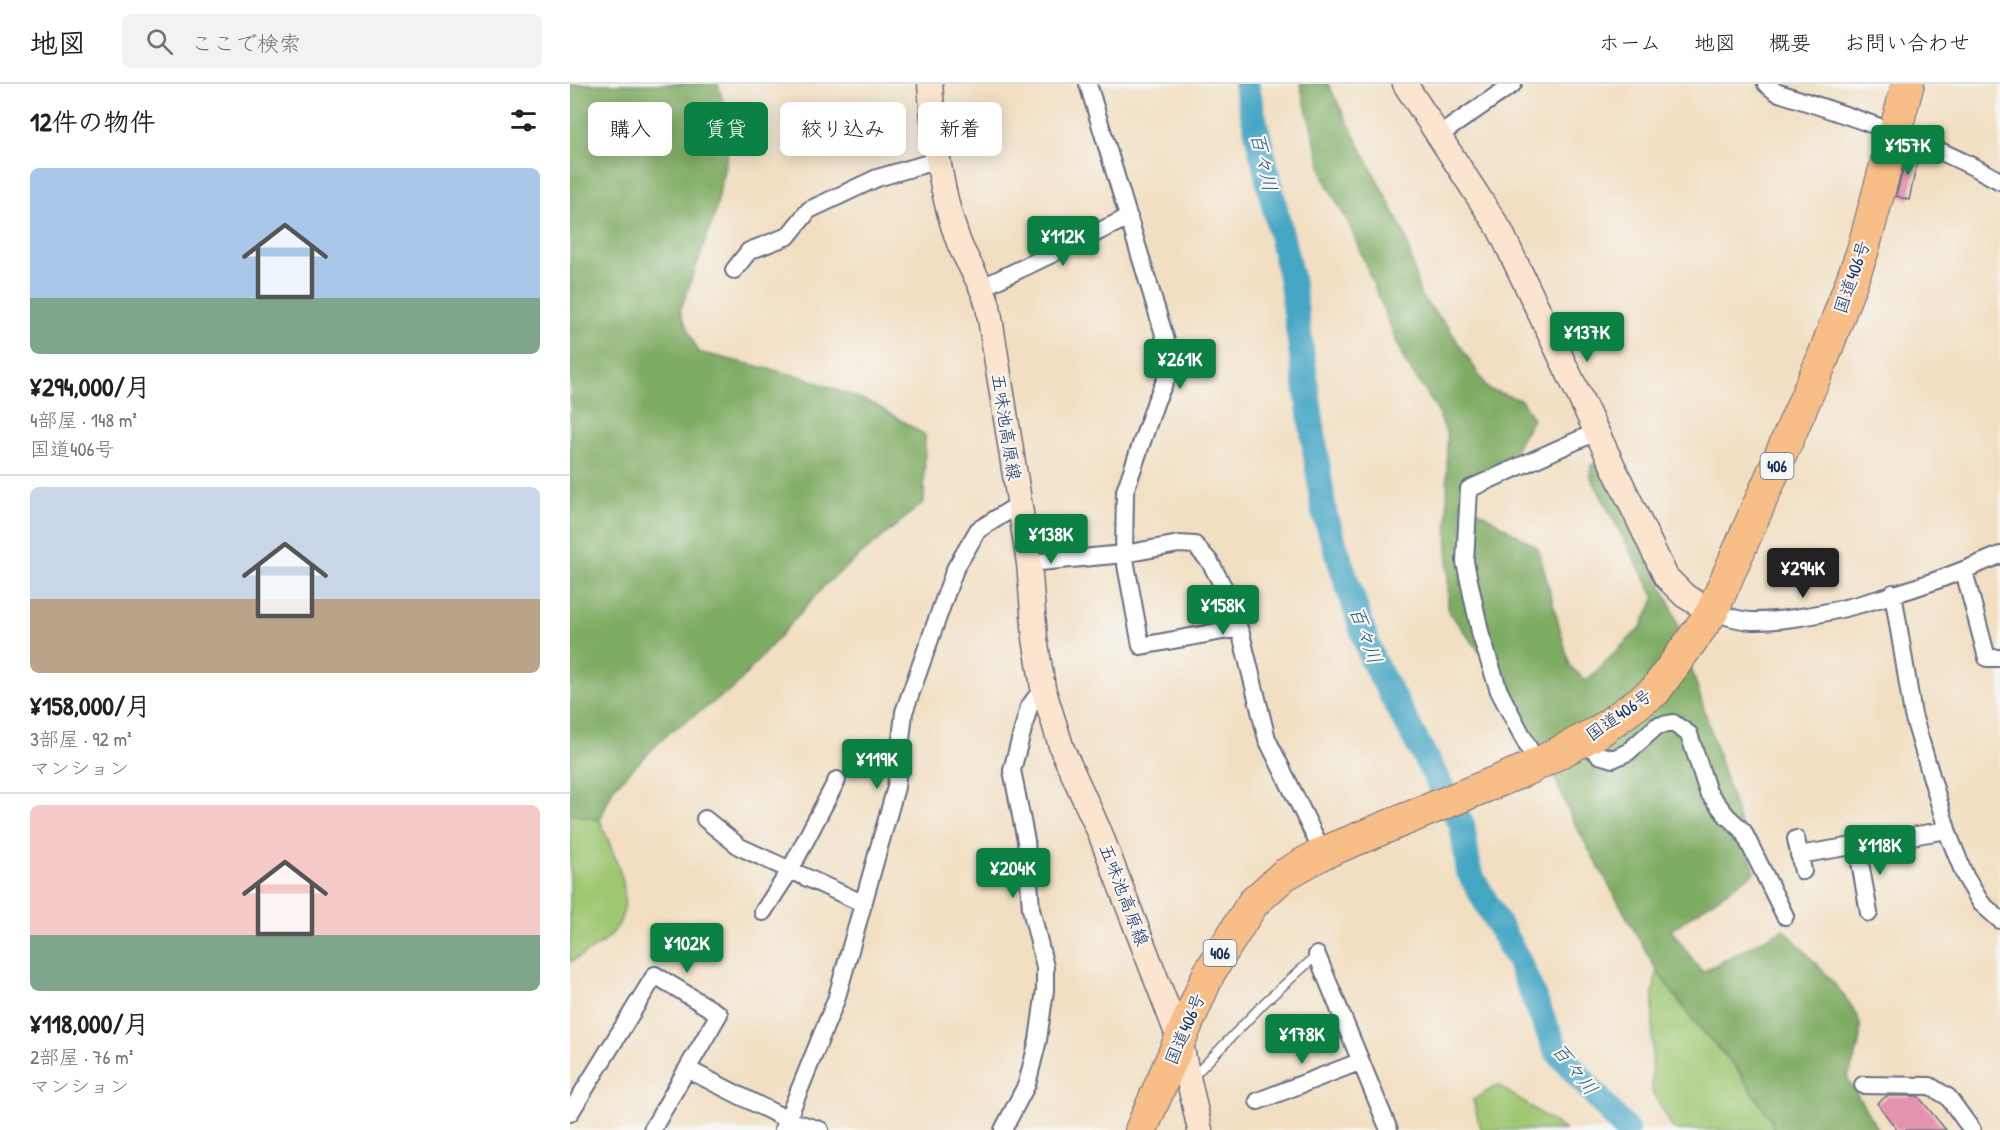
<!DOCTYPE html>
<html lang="ja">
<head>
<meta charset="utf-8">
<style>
	body { margin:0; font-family:"Patrick Hand","Klee One",sans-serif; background:#f2f2f2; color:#202124; height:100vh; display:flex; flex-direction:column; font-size:22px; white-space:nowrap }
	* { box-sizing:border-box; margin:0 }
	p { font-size:20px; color:#757577 }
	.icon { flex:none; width:33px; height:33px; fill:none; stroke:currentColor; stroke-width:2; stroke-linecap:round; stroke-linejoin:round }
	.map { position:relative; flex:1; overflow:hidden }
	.details { display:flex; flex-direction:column; background:#fff; width:570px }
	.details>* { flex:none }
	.guide { position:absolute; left:18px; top:18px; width:570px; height:54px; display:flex; gap:12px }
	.price { position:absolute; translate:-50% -51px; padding:0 14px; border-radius:6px; background:#0b8043; color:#fff; font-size:20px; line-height:39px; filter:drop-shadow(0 2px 3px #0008) }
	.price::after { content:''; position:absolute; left:50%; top:36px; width:18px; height:14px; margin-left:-9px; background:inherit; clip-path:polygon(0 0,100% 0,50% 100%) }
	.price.current { background:#222; color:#fff }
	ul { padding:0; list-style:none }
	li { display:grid; align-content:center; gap:12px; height:318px; padding:0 30px }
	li+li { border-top:2px solid #e0e0e0 }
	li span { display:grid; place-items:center; height:186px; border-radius:9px; color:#555 }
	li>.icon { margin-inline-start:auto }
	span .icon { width:108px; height:108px; fill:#fffc; stroke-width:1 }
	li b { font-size:26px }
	h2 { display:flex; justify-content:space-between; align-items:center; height:72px; padding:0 30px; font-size:26px }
	.chip { padding:0 21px; border-radius:9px; background:#fff; box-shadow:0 3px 15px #0003; font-size:21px; line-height:54px }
	.chip.current { background:#0b8043; color:#fff }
	header { display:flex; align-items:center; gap:36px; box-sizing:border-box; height:84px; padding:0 30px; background:#fff; border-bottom:2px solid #e0e0e0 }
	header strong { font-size:28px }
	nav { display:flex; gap:33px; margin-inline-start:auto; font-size:21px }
	.search { width:420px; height:54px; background:#f2f2f2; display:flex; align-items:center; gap:15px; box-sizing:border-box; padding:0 21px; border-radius:9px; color:#757577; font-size:22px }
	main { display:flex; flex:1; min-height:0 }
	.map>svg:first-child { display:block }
	.green { fill:#9fc772; stroke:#5d7b68; stroke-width:1.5 }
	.forest { fill:#7fac64; stroke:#4d6e61; stroke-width:1.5 }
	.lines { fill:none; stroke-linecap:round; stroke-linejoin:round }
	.river { stroke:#44a6c4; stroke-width:26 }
	.building { fill:#e591b0 }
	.lane-casing { stroke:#666d81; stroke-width:11 }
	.street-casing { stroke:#666d81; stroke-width:20 }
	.secondary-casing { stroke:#666d81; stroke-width:27 }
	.highway-casing { stroke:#666d81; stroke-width:34 }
	.lane { stroke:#fff; stroke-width:8 }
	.street { stroke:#fff; stroke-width:16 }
	.secondary { stroke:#fce5cf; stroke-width:24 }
	.highway { stroke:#f7be87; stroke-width:32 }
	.labels { text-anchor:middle; stroke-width:4.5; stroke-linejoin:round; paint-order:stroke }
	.shield { fill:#f6f6f2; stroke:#5d6b8a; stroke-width:1.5 }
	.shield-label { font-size:16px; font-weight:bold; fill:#1b2f5e }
	.street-label { font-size:18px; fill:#1b2f5e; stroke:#f6f6f2 }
	.water-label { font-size:20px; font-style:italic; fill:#295982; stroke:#f6f6f2 }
</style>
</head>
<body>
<header>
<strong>地図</strong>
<div class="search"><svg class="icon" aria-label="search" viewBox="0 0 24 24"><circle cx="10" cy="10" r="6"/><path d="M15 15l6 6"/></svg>ここで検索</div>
<nav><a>ホーム</a><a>地図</a><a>概要</a><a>お問い合わせ</a></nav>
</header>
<main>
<section class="details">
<h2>12件の物件<svg class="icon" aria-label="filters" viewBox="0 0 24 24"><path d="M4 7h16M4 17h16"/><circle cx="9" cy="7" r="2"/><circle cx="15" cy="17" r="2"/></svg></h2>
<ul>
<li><span style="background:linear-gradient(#a9c7e8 70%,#7fa58c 0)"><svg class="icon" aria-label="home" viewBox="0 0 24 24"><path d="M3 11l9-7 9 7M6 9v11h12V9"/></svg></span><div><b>¥294,000/月</b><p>4部屋 · 148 m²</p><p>国道406号</p></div></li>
<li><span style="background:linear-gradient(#c9d6e8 60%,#b9a48a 0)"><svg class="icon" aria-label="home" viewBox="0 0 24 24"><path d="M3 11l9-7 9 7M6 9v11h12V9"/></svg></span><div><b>¥158,000/月</b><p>3部屋 · 92 m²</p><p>マンション</p></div></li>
<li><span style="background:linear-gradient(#f6c9c9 70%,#7fa58c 0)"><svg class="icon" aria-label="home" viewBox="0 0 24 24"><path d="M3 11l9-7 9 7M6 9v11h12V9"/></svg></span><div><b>¥118,000/月</b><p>2部屋 · 76 m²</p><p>マンション</p></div></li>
</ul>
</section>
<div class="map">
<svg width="1430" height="1046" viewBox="0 0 1430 1046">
	<rect width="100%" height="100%" fill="#f6f6f2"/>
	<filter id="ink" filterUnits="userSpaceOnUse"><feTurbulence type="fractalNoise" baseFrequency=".0167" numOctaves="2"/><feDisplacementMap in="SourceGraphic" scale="12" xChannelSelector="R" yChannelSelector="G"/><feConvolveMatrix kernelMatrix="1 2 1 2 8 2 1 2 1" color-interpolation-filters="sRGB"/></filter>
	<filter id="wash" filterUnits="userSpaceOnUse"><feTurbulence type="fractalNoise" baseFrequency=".008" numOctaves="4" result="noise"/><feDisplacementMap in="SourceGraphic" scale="24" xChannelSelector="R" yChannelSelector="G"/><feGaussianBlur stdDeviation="1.35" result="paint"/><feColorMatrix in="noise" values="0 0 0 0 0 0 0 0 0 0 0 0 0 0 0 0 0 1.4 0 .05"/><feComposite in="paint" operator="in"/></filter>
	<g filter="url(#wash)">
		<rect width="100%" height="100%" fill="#f2dfc2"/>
		<path class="green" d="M0,730l30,6c13,36 43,83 9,117 -10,10 -27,18 -39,25z
			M1087,887l39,53 39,42 37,55 1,9h-99l-22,-39 1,-99z
			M928,1001l67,45h-84l-8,-30z"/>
		<path class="forest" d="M0,0h148l14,47 -17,83 -35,97 18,41 105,25 71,27 51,31 -1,67 -99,83 -92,104 -63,43 -56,55 -14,33 -30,-6z
			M730,0h28l77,150 15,61 28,32 40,62 33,11 12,19 -19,32 -53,49 77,48 32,118 16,15 55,-54 14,-29 -64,-121v-12l12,-4 70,149 82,262 -84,58 31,42 82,-43c16,18 73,74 76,95 2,18 -6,38 -13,54l31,52h-105l-1,-9 -37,-55 -39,-42 -39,-53 -85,-152 -33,-78 -48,-75 -43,-55 -1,-177 -12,-28 -31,-46 -54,-134 -25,-45z"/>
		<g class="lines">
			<path class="river" d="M676,0l45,194 33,234 48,147 90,166 7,47 49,88 38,90 70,80"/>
		</g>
		<g id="blocks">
			<path class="building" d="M1338,67l11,3 -10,46 -13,-4z
				M1317,1012h31l28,34h-49l-20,-27z"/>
		</g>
	</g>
	<g filter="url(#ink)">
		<use href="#blocks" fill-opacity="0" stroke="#666d81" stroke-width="1.5"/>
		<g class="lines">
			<g class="lane-casing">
				<path id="lane" d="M621,995l74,-77 52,-47"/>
			</g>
			<g class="street-casing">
				<path id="street" d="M518,0l85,280 -17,37 -31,90 -1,63 17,92 98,-18
					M1196,0l10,8c77,25 153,49 224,89
					M868,52l75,-52
					M164,186l15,-19 39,-15 21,-26 68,-32 62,-18
					M413,203l146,-70
					M459,479l95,-9 55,-10 16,1 15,17 15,28 16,44 26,105 56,114
					M1394,487l23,87h13
					M1323,509l20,122 36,121 16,40 16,27 19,17
					M1142,528c12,3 27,9 40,9 71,1 182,-37 248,-66
					M1013,656l16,15 14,4 15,-7 29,-26 16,-3 16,11 19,58 19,24 16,15 42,85
					M967,680l-38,-73 -18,-55 -16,-74 4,-73 127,-57
					M135,735l35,28 122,56
					M1226,755l7,32
					M1287,761l12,68
					M1229,771l148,-25
					M193,828l26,-40 48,-92
					M747,871l72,175
					M1293,1001l67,1 18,11 24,33
					M688,1017l101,-39
					M0,1029l85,-138 64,39 -32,55 101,51 32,10
					M82,1046l35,-61
					M213,1046l53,-130 60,-213 8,-75 51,-143 23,-39 40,-25
					M433,1046l24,-46 11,-44 7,-50v-23l-14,-58 -5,-68 -14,-71 17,-63 14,-19"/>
			</g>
			<g class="secondary-casing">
				<path id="secondary" d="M360,0c4,54 10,108 29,159 9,22 23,39 29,63l41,257 6,75 8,50 19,61 38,84 80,208 20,89
					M835,0l95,146 166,347 19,19 27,16"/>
			</g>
			<g class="highway-casing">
				<path id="highway" d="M571,1046l68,-157 44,-70 31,-28 39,-22 207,-85 68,-36 57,-41 57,-79 111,-254 39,-105 46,-169"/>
			</g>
			<use href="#lane" class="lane"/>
			<use href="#street" class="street"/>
			<use href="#secondary" class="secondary"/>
			<use href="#highway" class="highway"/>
		</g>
	</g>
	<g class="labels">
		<g class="shield">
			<rect x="1190.5" y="369" width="33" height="26" rx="4.5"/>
			<rect x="633.5" y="856" width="33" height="26" rx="4.5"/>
		</g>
		<g class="shield-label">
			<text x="1207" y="388">406</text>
			<text x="650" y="875">406</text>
		</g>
		<g class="street-label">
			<text transform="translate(1282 193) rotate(-71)" y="6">国道406号</text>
			<text transform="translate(436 343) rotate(81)" y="6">五味池高原線</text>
			<text transform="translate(1049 631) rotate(-35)" y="6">国道406号</text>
			<text transform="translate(554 811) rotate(69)" y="6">五味池高原線</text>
			<text transform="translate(615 945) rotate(-67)" y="6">国道406号</text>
		</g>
		<g class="water-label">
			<text transform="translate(694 78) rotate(77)" y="7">百々川</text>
			<text transform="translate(796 551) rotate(70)" y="7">百々川</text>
			<text transform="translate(1005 985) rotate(52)" y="7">百々川</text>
		</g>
	</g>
</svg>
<b class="price" style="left:1338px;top:92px">¥157K</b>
<b class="price" style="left:493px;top:183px">¥112K</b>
<b class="price" style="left:1017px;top:279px">¥137K</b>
<b class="price" style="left:610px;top:306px">¥261K</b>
<b class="price" style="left:481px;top:481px">¥138K</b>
<b class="price current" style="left:1233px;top:515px">¥294K</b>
<b class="price" style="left:653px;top:552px">¥158K</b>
<b class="price" style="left:307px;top:706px">¥119K</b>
<b class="price" style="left:1310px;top:792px">¥118K</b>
<b class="price" style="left:443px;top:815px">¥204K</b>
<b class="price" style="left:117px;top:890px">¥102K</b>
<b class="price" style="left:732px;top:981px">¥178K</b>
<div class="guide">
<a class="chip">購入</a>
<a class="chip current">賃貸</a>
<a class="chip">絞り込み</a>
<a class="chip">新着</a>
</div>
</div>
</main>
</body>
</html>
